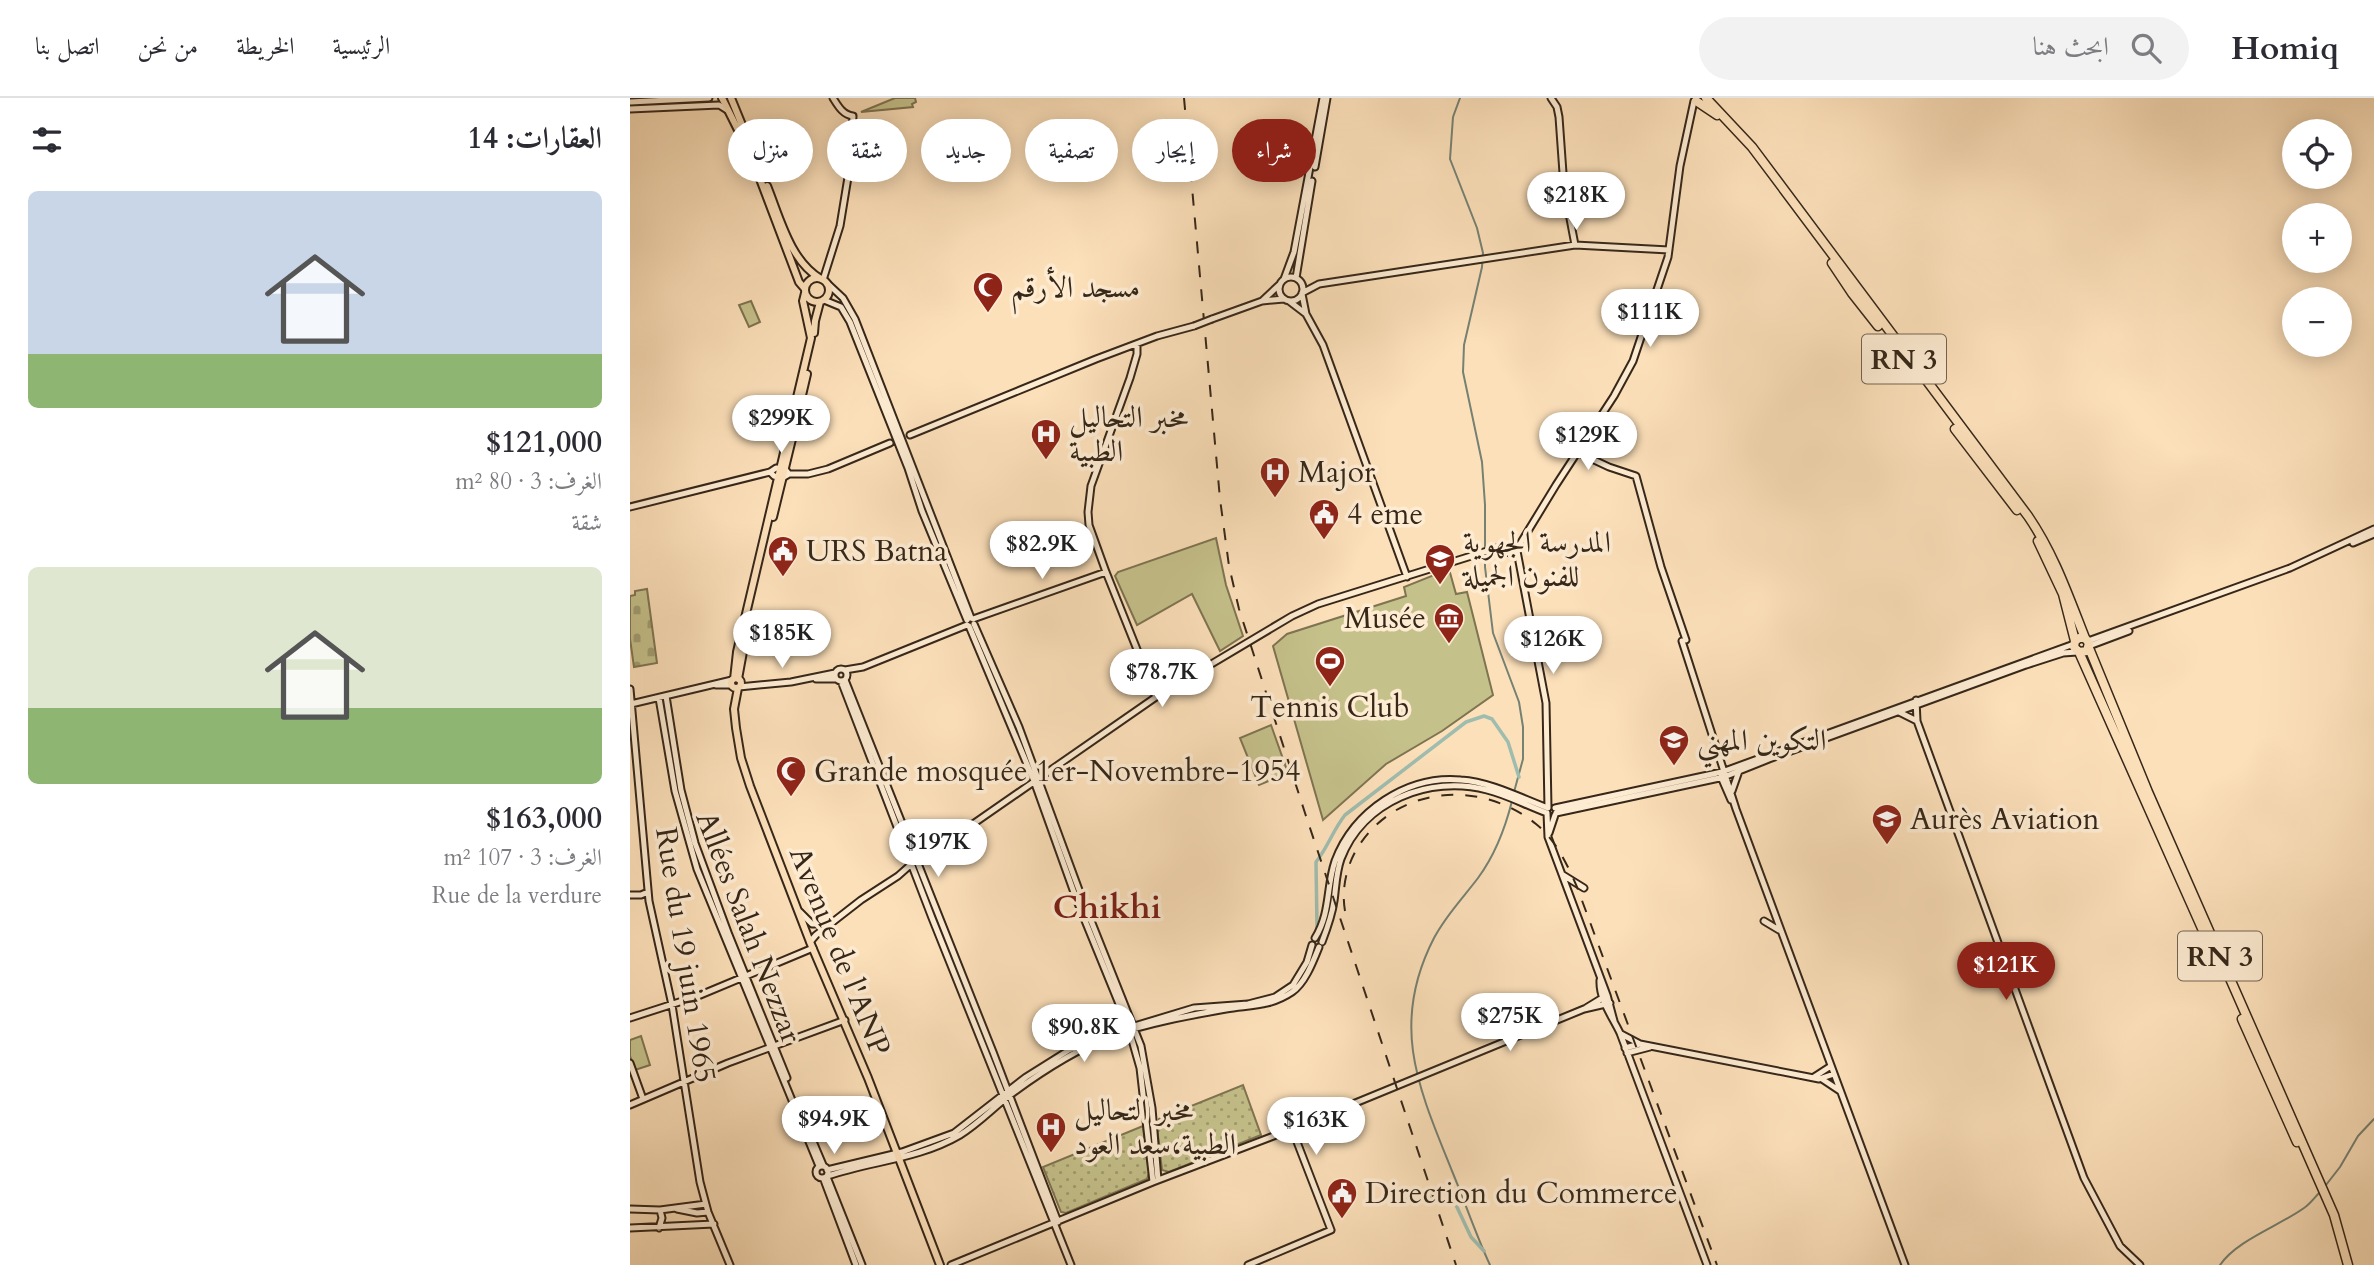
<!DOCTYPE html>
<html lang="ar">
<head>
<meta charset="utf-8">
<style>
	body { margin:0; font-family:Cardo,Amiri,serif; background:#f2f2f3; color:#2b2b33; direction:rtl; height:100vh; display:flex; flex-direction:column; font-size:26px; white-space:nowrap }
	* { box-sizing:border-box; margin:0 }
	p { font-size:23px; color:#7c7c81 }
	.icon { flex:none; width:38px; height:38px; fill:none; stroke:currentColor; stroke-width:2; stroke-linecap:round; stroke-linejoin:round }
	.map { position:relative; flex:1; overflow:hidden; direction:ltr }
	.details { display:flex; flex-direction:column; background:#fff; width:630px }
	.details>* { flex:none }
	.banner { position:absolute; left:21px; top:21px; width:665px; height:63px; direction:rtl; display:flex; gap:14px }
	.controls { position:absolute; left:1652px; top:21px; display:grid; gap:14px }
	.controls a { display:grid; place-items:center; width:70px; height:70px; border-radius:50%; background:#fff; box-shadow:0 4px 18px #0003; font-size:35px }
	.price { position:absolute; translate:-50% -60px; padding:0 16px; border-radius:24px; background:#fff; color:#222; font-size:23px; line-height:46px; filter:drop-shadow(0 2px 4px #0008) }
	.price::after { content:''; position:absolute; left:50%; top:42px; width:21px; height:16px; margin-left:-10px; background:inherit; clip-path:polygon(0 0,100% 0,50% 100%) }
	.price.current { background:#8f2418; color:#fff }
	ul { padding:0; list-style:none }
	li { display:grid; align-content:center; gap:14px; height:371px; padding:0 28px }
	li span { display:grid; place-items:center; height:217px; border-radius:10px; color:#555 }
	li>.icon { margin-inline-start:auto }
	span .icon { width:126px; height:126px; fill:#fffc; stroke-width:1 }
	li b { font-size:30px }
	h2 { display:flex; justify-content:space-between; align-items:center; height:84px; padding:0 28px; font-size:30px }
	.tag { padding:0 24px; border-radius:32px; background:#fff; box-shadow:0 4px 18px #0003; font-size:24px; line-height:63px }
	.tag.current { background:#8f2418; color:#fff }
	header { display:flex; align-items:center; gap:42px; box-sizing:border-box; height:98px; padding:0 35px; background:#fff; border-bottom:2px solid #e1e1e2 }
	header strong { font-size:33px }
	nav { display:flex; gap:38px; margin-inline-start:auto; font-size:24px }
	.search { width:490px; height:63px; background:#f2f2f3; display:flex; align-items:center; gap:18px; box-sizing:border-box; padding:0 24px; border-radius:38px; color:#7c7c81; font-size:26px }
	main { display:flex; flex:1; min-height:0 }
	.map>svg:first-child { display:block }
	.grass { fill:#c5c18b; stroke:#7e7452; stroke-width:2 }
	.cemetery { fill:url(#cemetery-stones); stroke:#7e7452; stroke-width:2 }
	.garden { fill:url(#garden-dots); stroke:#7e7452; stroke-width:2 }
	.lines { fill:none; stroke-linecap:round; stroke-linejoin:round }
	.stream { stroke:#758173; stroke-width:2 }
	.canal { stroke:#9fbdaf; stroke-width:3.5 }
	.secondary-casing { stroke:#362719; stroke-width:9 }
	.primary-casing { stroke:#362719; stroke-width:10 }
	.highway-casing { stroke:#362719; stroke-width:11 }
	.secondary { stroke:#fdebd2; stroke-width:5 }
	.primary { stroke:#fce0ba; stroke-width:6 }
	.highway { stroke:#fce0ba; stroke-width:8 }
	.rail { stroke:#362719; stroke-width:2; stroke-dasharray:12 12; stroke-linecap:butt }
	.secondary-bridge-casing { stroke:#362719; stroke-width:9; stroke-linecap:butt }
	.secondary-bridge { stroke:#fdebd2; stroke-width:5 }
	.labels { text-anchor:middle; stroke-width:7; stroke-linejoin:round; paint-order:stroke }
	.shield { fill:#fdebd2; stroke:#726250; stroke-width:2 }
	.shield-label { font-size:28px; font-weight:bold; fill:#362719 }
	.poi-label { font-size:30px; fill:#362719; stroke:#fdebd2; text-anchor:start }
	.street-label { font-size:30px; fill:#362719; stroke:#fdebd2 }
	.quarter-label { font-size:33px; font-weight:bold; fill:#7a1f14; stroke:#fdebd2 }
</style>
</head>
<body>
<header>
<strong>Homiq</strong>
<div class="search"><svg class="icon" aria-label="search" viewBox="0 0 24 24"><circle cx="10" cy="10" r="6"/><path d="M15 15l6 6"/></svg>ابحث هنا</div>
<nav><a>الرئيسية</a><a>الخريطة</a><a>من نحن</a><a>اتصل بنا</a></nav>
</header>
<main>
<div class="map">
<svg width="1744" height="1167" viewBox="0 0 1744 1167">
	<defs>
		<pattern id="cemetery-stones" width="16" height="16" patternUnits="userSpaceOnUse" patternTransform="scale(1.75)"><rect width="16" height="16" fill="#c5c18b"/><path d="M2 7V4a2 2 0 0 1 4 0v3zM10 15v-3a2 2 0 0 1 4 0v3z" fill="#a19d71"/></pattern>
		<pattern id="garden-dots" width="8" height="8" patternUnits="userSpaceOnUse" patternTransform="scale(1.75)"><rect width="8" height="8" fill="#c5c18b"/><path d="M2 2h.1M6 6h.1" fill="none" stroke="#a19d71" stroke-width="1.8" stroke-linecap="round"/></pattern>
	</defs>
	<rect width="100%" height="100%" fill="#fce0ba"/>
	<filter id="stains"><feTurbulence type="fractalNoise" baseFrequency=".00286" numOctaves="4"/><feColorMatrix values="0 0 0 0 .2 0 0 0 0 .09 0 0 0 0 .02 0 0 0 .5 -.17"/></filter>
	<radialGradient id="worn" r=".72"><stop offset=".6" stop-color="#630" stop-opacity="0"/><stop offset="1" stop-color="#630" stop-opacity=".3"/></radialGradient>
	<path class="grass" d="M265,0h20l1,4 -4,2 1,3 -52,5z
		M121,203l9,21 -11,5 -10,-22z
		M586,440l10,47 17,51 -23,15 -28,-57 -55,31 -22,-49 3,-4z
		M819,471l7,25 11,-2 26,103 -51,36 -56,33 -63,56 -50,-174 14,-12 119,-38 -2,-9z
		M641,627l17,48 -29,12 -19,-47z
		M11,938l9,29 -15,5 -5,-14v-16z"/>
	<path class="cemetery" d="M17,491l10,74 -23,4 -4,-28v-43l5,-1v-4z"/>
	<path class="garden" d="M613,987l18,50 -92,37 -7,-2 -5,-43 2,-8z
		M513,1028l6,47 -2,6 -81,34 -5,-1 -18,-45z"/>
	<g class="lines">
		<path class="stream" d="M830,0l-7,19 -3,42 27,69 6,25 -1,14 -18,78 -1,27 19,90 3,43v62l8,66 26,69 4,25v32l-9,33
			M1696,1087l14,-18 18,-31 16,-17
			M860,1167c-14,-30 -25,-63 -38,-94 -33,-82 -63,-146 -18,-233 12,-23 29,-40 44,-60 17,-23 27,-49 34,-77
			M1590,1167c17,-25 59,-39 84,-57 6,-4 11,-11 16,-16"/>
		<path class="canal" d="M687,830l-1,-66c12,-15 17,-32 29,-47l121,-93 18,-6 8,3 16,23 11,35
			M753,1101l48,-1
			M813,1101l13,6 15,32 13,14"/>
		<g class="secondary-casing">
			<path id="secondary" d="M921,0l6,9 2,10 5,70 11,58
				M0,4l79,-4
				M0,11l89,-4 8,5
				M685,69l12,-69
				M649 191a12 12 0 1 1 24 0a12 12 0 1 1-24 0Z
				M666,180l16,-97
				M654,181l10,-27 29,-154
				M193,182l17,-54 10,-61 3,-49c-10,-1 -15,-10 -20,-18
				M197,185l16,15 12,21 116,299
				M672,195l17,-9 256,-39 94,5
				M672,196l4,20 17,31 84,232
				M194,202l17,7 9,15 58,146 14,43 45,109
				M632,203l17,-16
				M659,203l17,13
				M582,221l50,-18 22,-2
				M507,246v10l-7,24 -39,108 -3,26 1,13 17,47 50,125
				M280,337l186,-76 61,-23 37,-10
				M947,354l32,15 27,9 25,91 25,73
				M140,374l4,4 8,2 7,-4h19l20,-5 62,-26
				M0,409l140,-35 6,-4 9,1 4,5
				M1723,445l21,-9
				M878.5 452a4.5 4.5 0 1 1 9 0a4.5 4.5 0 1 1-9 0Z
				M887,451l39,-64 58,-89 19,-35 35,-104 12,-91 14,-65
				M887,453l29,152 2,105
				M343,521l133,-47
				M344,526l45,103 63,171 59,148 11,62 6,72
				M339,528l65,155 43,120 51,125 12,42 13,114
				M1052,543l54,168 169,456
				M1458,543l202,-73 84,-39
				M1459,548l40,-15
				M205 577a6 6 0 1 1 12 0a6 6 0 1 1-12 0Z
				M215,572l18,-3 104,-42
				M186,581h20
				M215,582l148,372 65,170
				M211,583l91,237 139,347
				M86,587h15
				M109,589l52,-5 44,-9
				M0,591l19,212 23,104 28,177 8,30 22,53
				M36,598l15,94 14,53 34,92 58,143
				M29,600l16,93 22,78 122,297
				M1286,602l1,21 167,457 36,68 20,19
				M1,606l101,-24
				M1269,614l18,9
				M1091,679l10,23
				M1102,693l7,-20
				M925,710l167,-36 352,-128
				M917,715l1,24 59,158 7,26
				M926,715l168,-36 45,-18 257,-94 37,-12 14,-1
				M919,735l6,-18
				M933,777l21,13
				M0,797h11l7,-3
				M170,814l12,12h15
				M1134,823l15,9
				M685,840c16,-26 11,-51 20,-77 19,-50 72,-86 126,-81 30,2 60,18 87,28
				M180,844l6,-7 45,-35 37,-24 18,-16 21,-11 219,-152 136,-81 26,-12 182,-57 11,-1
				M692,844c5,-13 10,-26 12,-41 2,-14 2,-28 7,-42 22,-58 88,-84 146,-69 21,5 40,16 60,23
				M970,882c-1,20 12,36 20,53l87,232
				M956,910l18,-11
				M0,920l68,-22 115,-48
				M991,936l19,10
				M995,950l15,-4 179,35 15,-5
				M997,955l23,-6
				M0,965l13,36
				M1184,979l17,-11
				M1192,981l18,12
				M0,1007l98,-42 117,-43
				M171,1015l22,52
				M186 1074a6 6 0 1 1 12 0a6 6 0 1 1-12 0Z
				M197,1072l75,-18 52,-19 72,-56 43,-27 39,-16 86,-26 54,-4 27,-7 18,-12 14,-23 5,-17
				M198,1078c44,-15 91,-17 132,-41 18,-11 33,-27 50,-40 31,-23 65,-45 101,-59 37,-13 76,-20 115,-27 24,-4 44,-2 66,-17 13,-9 21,-30 27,-45
				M197,1079l35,88
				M194,1082l32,85
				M0,1111l30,1 46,-6
				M47,1111l20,4 11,-1
				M0,1130l84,-4
				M29,1130l3,-10 -2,-8
				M321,1167l202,-83 139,-53 292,-120 26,-6
				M618,1167l83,-35 -39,-101"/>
		</g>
		<g class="primary-casing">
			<path id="primary" d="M92,0l30,60 47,124 6,7
				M101,0l20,49
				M137,88c13,32 23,75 54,93
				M175 192a12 12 0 1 1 24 0a12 12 0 1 1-24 0Z
				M184,235l1,-12 5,-19
				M165,327l12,-51
				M143,419l19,-78
				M101 585a5 5 0 1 1 10 0a5 5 0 1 1-10 0Z
				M104,581l3,-27 74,-314 -8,-37 2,-8
				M108,581l9,-49
				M108,590l-4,21 2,19 5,30 9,28 60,156 58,136 72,187"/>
		</g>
		<g class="highway-casing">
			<path id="highway" d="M1076,0l46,49 276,369c26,38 40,79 57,122l4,5 -2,8 -8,1 -5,-5 1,-6 4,-3h6
				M1066,3l21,14
				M1202,165l20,30 26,33
				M1325,331l62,81
				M1408,443l25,53 12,47
				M1459,550l59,144 186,423 14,50
				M1449,554l134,301
				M1612,921l55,123"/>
		</g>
		<use href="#secondary" class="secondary"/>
		<use href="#primary" class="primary"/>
		<use href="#highway" class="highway"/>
		<path class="rail" d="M554,0l36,401 9,67 10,43 66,204 151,452
			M715,813c-4,-23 2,-48 15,-67 40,-59 122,-64 176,-20 20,16 31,40 41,63l140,378"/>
		<g class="secondary-bridge-casing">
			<path id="secondary-bridge" d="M564,228l18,-7"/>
		</g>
		<use href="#secondary-bridge" class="secondary-bridge"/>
	</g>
	<defs>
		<g id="mosque-pin" transform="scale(1.575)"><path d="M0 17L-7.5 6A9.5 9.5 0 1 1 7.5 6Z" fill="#8f2418" stroke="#fdebd2"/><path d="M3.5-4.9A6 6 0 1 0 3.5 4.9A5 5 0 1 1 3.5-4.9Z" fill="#fff"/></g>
		<g id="hospital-pin" transform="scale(1.575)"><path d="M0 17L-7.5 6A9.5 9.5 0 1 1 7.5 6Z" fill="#8f2418" stroke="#fdebd2"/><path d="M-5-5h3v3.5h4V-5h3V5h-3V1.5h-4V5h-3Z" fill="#fff"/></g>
		<g id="civic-pin" transform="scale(1.575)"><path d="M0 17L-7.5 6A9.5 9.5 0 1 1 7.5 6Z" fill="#8f2418" stroke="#fdebd2"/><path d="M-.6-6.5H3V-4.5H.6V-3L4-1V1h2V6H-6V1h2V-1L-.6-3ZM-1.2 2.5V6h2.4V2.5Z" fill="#fff"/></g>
		<g id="university-pin" transform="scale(1.575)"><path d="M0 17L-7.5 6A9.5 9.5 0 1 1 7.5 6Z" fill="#8f2418" stroke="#fdebd2"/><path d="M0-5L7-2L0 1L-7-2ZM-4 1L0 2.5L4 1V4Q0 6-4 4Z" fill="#fff"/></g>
		<g id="museum-pin" transform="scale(1.575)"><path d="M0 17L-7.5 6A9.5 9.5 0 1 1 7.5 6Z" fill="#8f2418" stroke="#fdebd2"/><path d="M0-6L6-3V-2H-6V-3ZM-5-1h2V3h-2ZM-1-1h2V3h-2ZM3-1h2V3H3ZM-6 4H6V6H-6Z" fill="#fff"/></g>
		<g id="stadium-pin" transform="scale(1.575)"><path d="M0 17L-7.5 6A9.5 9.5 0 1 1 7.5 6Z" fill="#8f2418" stroke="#fdebd2"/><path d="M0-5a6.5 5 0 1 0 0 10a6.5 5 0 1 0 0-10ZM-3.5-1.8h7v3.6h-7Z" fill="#fff"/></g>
		<g id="school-pin" transform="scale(1.575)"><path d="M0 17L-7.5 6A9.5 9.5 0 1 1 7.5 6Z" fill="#8f2418" stroke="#fdebd2"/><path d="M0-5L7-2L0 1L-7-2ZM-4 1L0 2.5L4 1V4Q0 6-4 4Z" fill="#fff"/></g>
	</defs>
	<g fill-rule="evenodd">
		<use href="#mosque-pin" x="358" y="189"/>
		<use href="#hospital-pin" x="416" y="336"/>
		<use href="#hospital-pin" x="645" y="374"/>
		<use href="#civic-pin" x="694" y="416"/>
		<use href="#civic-pin" x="153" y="453"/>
		<use href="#university-pin" x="810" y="461"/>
		<use href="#museum-pin" x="819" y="520"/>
		<use href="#stadium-pin" x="700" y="563"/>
		<use href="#university-pin" x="1044" y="642"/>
		<use href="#mosque-pin" x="161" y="673"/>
		<use href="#school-pin" x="1257" y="721"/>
		<use href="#hospital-pin" x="421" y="1029"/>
		<use href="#civic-pin" x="712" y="1095"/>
	</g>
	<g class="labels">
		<g class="shield">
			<rect x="1232" y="236.5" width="84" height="49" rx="5"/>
			<rect x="1548" y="833.5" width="84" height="49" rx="5"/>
		</g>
		<g class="shield-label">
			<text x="1274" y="271">RN 3</text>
			<text x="1590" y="868">RN 3</text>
		</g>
		<g class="poi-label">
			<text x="381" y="199">مسجد الأرقم</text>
			<text x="439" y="329">مخبر التحاليل<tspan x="439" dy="34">الطبية</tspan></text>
			<text x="668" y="384">Major</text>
			<text x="717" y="426">4 eme</text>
			<text x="833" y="454">المدرسة الجهوية<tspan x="833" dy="34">للفنون الجميلة</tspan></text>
			<text x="176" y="463">URS Batna</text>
			<text x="796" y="530" text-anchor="end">Musée</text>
			<text x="700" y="619" text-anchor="middle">Tennis Club</text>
			<text x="1067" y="652">التكوين المهني</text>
			<text x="184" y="683">Grande mosquée 1er-Novembre-1954</text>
			<text x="1280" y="731">Aurès Aviation</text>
			<text x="444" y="1022">مخبر التحاليل<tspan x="444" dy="34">الطبية،سعد العود</tspan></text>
			<text x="735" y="1105">Direction du Commerce</text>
		</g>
		<g class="street-label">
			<text transform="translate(119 829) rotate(69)" y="10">Allées Salah Nezzar</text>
			<text transform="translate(210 853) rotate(68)" y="10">Avenue de l'ANP</text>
			<text transform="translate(56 857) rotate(81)" y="10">Rue du 19 juin 1965</text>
		</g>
		<g class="quarter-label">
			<text x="477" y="820">Chikhi</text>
		</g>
	</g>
	<rect width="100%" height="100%" filter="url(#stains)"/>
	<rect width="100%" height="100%" fill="url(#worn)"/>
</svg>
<div class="controls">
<a><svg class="icon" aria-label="locate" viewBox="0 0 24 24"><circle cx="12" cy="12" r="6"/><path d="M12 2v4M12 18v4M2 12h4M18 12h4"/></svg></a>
<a>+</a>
<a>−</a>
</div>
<b class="price" style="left:946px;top:134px">$218K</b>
<b class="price" style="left:1020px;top:251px">$111K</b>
<b class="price" style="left:151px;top:357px">$299K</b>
<b class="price" style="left:958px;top:374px">$129K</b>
<b class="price" style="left:412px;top:483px">$82.9K</b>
<b class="price" style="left:152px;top:572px">$185K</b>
<b class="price" style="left:923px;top:578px">$126K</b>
<b class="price" style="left:532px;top:611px">$78.7K</b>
<b class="price" style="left:308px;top:781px">$197K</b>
<b class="price current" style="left:1376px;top:904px">$121K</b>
<b class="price" style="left:880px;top:955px">$275K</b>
<b class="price" style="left:454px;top:966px">$90.8K</b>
<b class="price" style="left:204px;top:1058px">$94.9K</b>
<b class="price" style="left:686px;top:1059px">$163K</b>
<div class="banner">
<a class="tag current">شراء</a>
<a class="tag">إيجار</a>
<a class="tag">تصفية</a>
<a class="tag">جديد</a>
<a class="tag">شقة</a>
<a class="tag">منزل</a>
</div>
</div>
<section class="details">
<h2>العقارات: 14<svg class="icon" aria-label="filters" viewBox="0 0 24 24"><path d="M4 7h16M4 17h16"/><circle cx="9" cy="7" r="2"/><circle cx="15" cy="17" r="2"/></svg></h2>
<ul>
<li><span style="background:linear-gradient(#c9d6e8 75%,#8fb573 0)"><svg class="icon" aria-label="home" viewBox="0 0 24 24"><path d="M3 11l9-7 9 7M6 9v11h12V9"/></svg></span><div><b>$121,000</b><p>الغرف: 3 · 80 m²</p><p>شقة</p></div></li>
<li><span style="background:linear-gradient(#dfe7d0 65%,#8fb573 0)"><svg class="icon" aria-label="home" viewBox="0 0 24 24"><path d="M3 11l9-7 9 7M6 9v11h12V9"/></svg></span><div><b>$163,000</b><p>الغرف: 3 · 107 m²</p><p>Rue de la verdure</p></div></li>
</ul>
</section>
</main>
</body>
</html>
